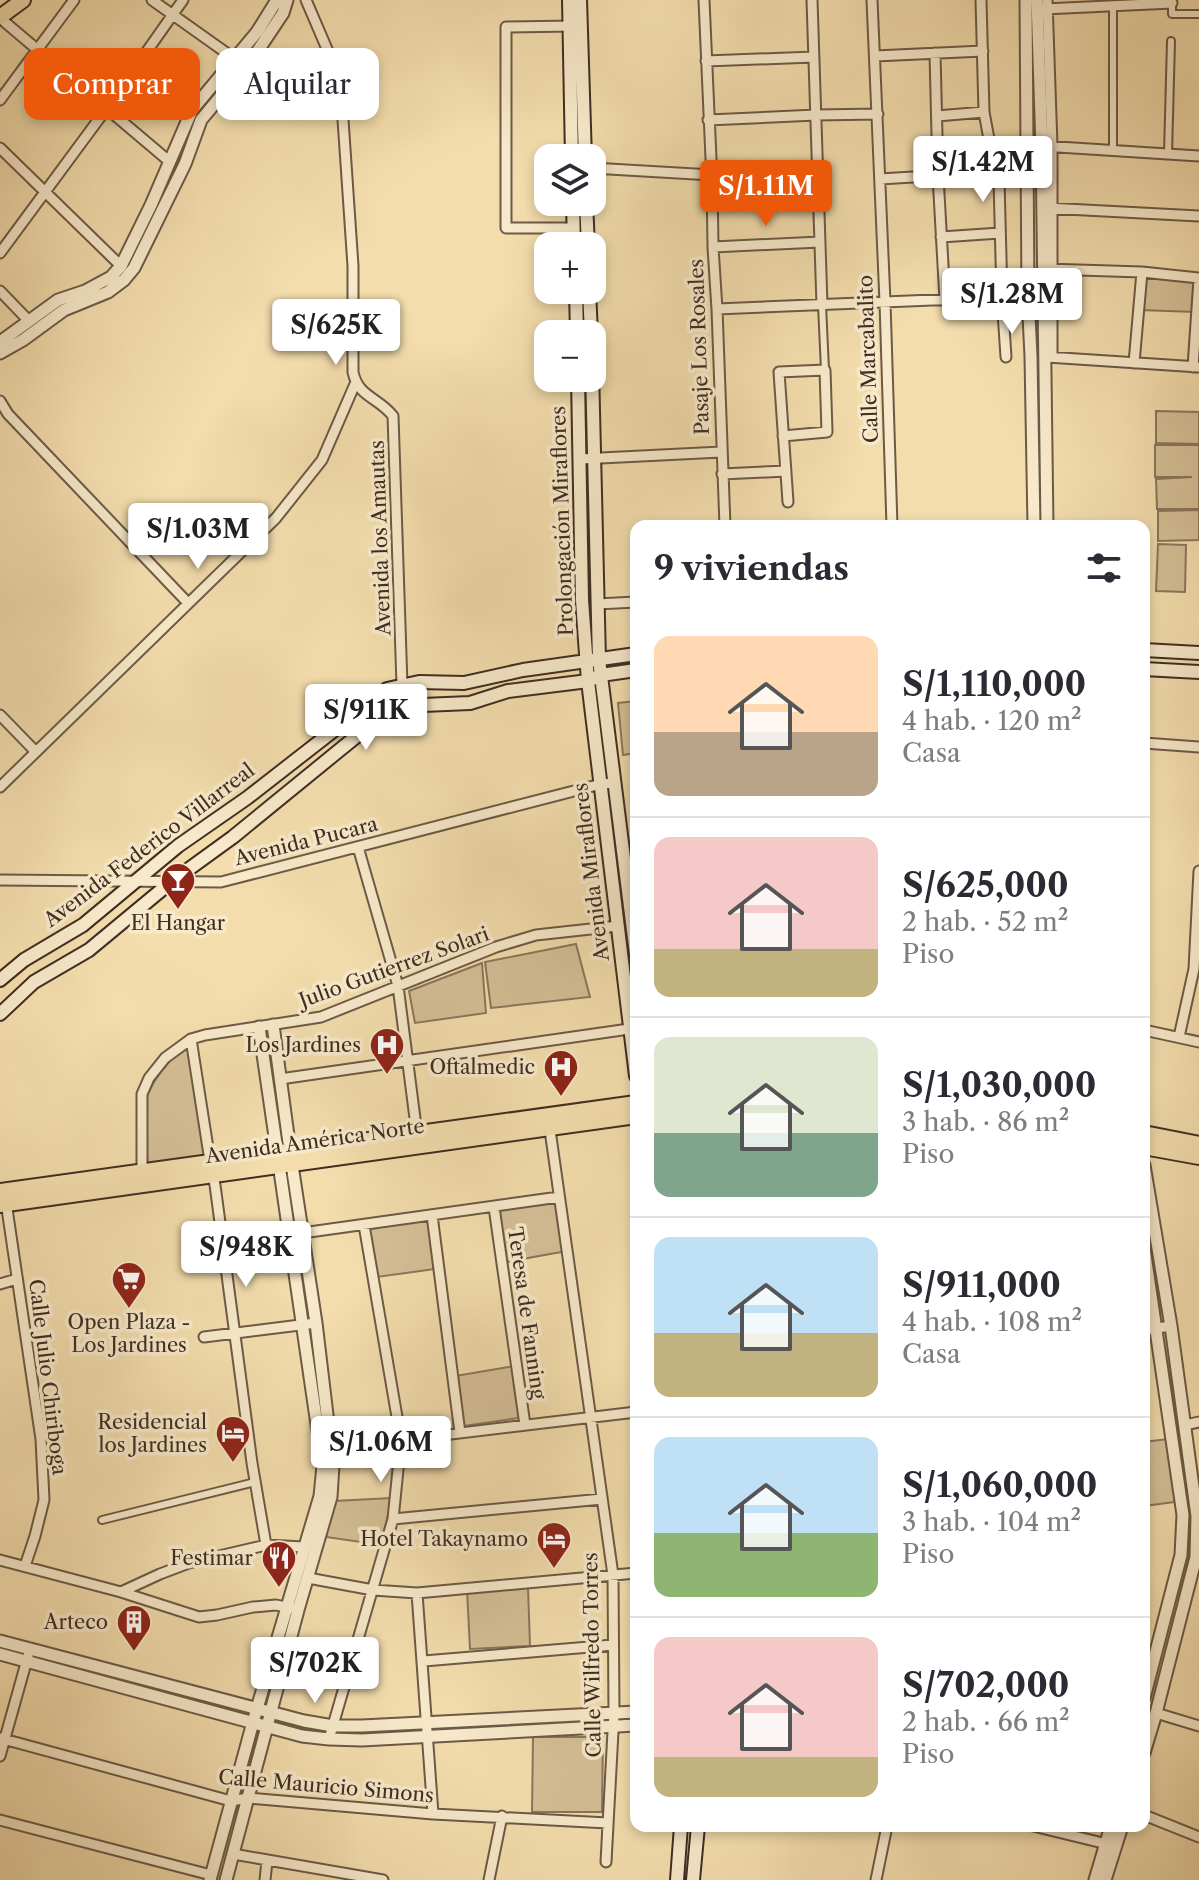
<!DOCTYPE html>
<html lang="es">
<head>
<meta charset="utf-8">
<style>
	body { margin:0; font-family:"Libre Caslon Text",serif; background:#f7f7f7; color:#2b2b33; height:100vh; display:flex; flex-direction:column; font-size:30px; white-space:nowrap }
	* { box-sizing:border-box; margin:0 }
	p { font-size:26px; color:#7c7c81 }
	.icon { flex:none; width:44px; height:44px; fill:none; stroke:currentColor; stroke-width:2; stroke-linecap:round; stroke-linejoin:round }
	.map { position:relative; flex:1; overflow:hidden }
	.side { position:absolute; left:630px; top:520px; width:520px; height:1312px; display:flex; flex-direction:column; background:#fff; border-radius:16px; box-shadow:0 4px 12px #0003 }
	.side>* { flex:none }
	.hud { position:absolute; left:24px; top:48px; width:486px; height:72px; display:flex; gap:16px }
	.controls { position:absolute; left:534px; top:144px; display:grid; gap:16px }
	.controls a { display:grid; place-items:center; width:72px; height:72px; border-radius:16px; background:#fff; box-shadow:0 4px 12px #0003; font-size:40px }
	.price { position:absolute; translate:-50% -68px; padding:0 18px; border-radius:8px; background:#fff; color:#222; font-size:26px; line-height:52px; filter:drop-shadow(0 2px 4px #0008) }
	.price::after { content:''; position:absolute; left:50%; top:48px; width:24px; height:18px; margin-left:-12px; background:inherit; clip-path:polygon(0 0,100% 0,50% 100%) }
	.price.on { background:#ea580c; color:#fff }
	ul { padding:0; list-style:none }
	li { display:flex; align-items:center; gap:24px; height:200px; padding:0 24px }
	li+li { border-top:2px solid #e1e1e2 }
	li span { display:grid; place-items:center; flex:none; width:224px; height:160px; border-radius:16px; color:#555 }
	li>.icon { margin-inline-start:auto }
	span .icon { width:96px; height:96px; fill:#fffc; stroke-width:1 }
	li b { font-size:34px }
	h2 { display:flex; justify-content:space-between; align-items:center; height:96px; padding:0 24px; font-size:34px }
	.pill { padding:0 28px; border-radius:16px; background:#fff; box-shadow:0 4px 12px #0003; font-size:28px; line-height:72px }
	.pill.on { background:#ea580c; color:#fff }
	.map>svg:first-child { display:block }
	.green { fill:#d5bf96; stroke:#8a765c; stroke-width:2 }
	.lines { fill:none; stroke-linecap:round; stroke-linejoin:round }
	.pedestrian-casing { stroke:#6d5946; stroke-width:10 }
	.minor-casing { stroke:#6d5946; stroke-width:13 }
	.tertiary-casing { stroke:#6d5946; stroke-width:15 }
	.secondary-casing { stroke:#402d23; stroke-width:16 }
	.primary-casing { stroke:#402d23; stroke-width:18 }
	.pedestrian { stroke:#f7e9ca; stroke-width:6 }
	.minor { stroke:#f7e9ca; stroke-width:9 }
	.tertiary { stroke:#f7e9ca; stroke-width:11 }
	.secondary { stroke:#f7e9ca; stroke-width:12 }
	.primary { stroke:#f3ddad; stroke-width:14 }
	.labels { text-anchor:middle; stroke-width:7; stroke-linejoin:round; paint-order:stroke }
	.street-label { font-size:20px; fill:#402d23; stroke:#f7e9ca }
	.poi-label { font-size:20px; fill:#402d23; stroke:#f7e9ca; text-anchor:end }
</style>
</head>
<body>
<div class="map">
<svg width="1199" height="1880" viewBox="0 0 1199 1880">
	<rect width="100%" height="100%" fill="#f3ddad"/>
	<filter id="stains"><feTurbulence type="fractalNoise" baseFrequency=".0025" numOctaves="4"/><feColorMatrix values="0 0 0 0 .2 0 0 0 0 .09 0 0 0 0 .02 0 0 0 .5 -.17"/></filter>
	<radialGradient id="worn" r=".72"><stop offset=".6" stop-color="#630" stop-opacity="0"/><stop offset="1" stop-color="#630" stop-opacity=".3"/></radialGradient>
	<path class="green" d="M1142,272l57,6 -3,34 -57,-2z
		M1156,411l43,1v32l-43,-1z
		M1155,445h44v64h-42l-1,-30 36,-2h-37z
		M1199,510v30l-41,1v-30z
		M1158,544l28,1 -1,47 -29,-1z
		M636,701v52l-13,2 -5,-52z
		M576,944l14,53 -99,11 -6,-46z
		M482,963l4,50 -71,10 -6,-32z
		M188,1043l17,113 -57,9c-2,-22 -9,-50 0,-71 8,-20 25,-37 40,-51z
		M561,1201l6,50 -61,11 -9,-53z
		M429,1220l6,49 -58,8 -8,-49z
		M514,1366l5,52 -55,8 -9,-50z
		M1168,1439l7,63 -31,4v-64z
		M392,1498l-11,47 -55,-8 8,-36z
		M528,1587l2,59 -60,3 -3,-59z
		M533,1737h70l-1,75h-70z"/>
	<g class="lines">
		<g class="pedestrian-casing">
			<path id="pedestrian" d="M1172,0v14h27
				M1113,151v-145
				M1168,154l3,-113
				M822,305l3,65
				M102,1520l153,-38"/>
		</g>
		<g class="minor-casing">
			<path id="minor" d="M152,0l83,59
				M306,0l33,77 3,28 11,161v106c5,25 25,25 40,44l9,269 8,22
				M704,0l8,181 1,66 4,62 8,217
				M812,0l10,305
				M872,0l13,302 7,224
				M981,0l3,112 11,60 4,8 3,117 4,60
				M1047,0l5,146v211
				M1044,9l128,-6
				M0,18l170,144
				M935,53l3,123 7,124
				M875,56l108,-5
				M706,61l108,-4
				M0,100l74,-100
				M937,116l47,-4
				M708,120l108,-5 62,-1
				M1027,145l172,11
				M0,148l121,118
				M592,168l120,7
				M880,179l115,-7
				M712,181l106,-3
				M1047,208l152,8
				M574,228h-68v-201l68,-1
				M941,237l59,-4
				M713,247l107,-5
				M0,253l107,-145 76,-108
				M1047,269l95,3 57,6
				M0,291l29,30
				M717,309l311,-13 15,-2
				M1047,357l152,10
				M1134,363l8,-91
				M1193,367l6,-88
				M0,401l8,13 180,189
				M783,436l44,-4 -2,-62 -46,2 9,130
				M581,459l140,-7
				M722,474l64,-3
				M597,604l39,-2
				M0,715l35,36
				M1144,743l55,4
				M0,787l276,-269 46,-58 33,-76
				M358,847l40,139 19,148
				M0,880l221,2 380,-98 14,-1
				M1144,1030l55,12
				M1179,1037l15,-68 5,-98
				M191,1039l19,122 5,24 37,278 14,82
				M280,1079l356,-51
				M549,1123l64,452 1,138 -8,149
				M142,1171v-77l7,-16 16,-20 26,-19 14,-4 116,-18 175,-70 40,-12 82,-9
				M6,1202l35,237 3,61 -9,36 -10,30
				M494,1207l31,218
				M432,1215l28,218
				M288,1235l271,-38
				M0,1284l17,-5
				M1144,1330l27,-4
				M204,1337l112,-14
				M1185,1425l14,-3
				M326,1449l310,-37
				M393,1519l209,-20
				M0,1560l121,32 78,25 18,-2 36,-8 23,-2 15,3
				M308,1578l65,12 44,3 219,-20
				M121,1592l39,-18 29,-11 77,-18 38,2
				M417,1593l16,221
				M424,1661l189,-16
				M1156,1713l43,13
				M0,1738l231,63 17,-3 185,16 175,9
				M329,1739l64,-220 8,-79 -37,-215
				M0,1756l28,-100
				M1144,1815l55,22
				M0,1820l211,55
				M1033,1826l78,19
				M233,1854l150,26
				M265,1880l2,-19
				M489,1880l13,-64
				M876,1880l11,-54"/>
		</g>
		<g class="tertiary-casing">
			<path id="tertiary" d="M1026,0l2,296 3,60 3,170
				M1037,0l5,146 5,380
				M0,342l58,-42 27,-9 26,-14 10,-11 30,-61 41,-95 65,-78 20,-32
				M0,353l23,-13 41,-30 44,-18 16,-12 10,-12 51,-104 16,-44 54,-65 28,-42 4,-13
				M1144,1165l27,161 26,190 -1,41 -40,156 -12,40
				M1144,1248l39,267 -2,40 -37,143
				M0,1641l304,80 29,5h29l274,-14
				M0,1654l302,82 27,3 33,1 274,-15
				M210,1880l43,-158 67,-226 3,-30 -64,-439
				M226,1880l72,-270 33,-113 2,-32 -17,-142 -24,-158 -19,-140
				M1095,1880l16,-54
				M1105,1880l17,-54"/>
		</g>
		<g class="secondary-casing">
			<path id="secondary" d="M569,0l3,158
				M580,0l5,158
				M573,202l1,44
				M586,202l2,44
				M576,290l1,44
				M589,290l2,44
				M592,369l7,291 37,294
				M578,378l4,222 6,81 48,395
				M1144,650l55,3
				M1144,669l55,3
				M0,980l24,-20 59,-35 95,-79 69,-48 140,-109 32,-7 45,1 59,-13 113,-16
				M0,1014l34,-32 55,-32 82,-68 62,-45 125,-102 27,-18 12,-6 26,-6 47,-2 38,-12 80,-10 13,-6 35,-5
				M677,1880l4,-54
				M693,1880l5,-54"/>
		</g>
		<g class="primary-casing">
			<path id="primary" d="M0,17l23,-17
				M1144,1133l55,11
				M1144,1147l55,10
				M0,1191l636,-88
				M0,1205l636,-89"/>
		</g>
		<use href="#pedestrian" class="pedestrian"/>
		<use href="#minor" class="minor"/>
		<use href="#tertiary" class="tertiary"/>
		<use href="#secondary" class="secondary"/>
		<use href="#primary" class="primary"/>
	</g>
	<defs>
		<g id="bar-pin" transform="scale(1.8)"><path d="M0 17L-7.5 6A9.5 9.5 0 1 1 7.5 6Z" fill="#8f2418" stroke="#f7e9ca"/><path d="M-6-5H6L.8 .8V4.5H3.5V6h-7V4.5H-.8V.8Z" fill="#fff"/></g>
		<g id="hospital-pin" transform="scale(1.8)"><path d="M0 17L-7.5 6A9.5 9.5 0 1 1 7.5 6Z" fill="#8f2418" stroke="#f7e9ca"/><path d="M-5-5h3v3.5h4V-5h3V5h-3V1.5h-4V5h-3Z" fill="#fff"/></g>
		<g id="supermarket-pin" transform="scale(1.8)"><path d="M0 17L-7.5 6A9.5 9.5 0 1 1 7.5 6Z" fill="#8f2418" stroke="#f7e9ca"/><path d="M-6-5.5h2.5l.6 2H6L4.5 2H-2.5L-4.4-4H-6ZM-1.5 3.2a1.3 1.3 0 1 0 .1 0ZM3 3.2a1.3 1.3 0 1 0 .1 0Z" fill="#fff"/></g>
		<g id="hotel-pin" transform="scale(1.8)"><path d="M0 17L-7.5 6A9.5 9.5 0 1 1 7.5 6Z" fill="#8f2418" stroke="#f7e9ca"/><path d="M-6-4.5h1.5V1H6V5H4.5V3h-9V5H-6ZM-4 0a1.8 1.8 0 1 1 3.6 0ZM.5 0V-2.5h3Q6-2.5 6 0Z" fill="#fff"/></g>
		<g id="restaurant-pin" transform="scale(1.8)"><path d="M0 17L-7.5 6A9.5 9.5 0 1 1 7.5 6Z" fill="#8f2418" stroke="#f7e9ca"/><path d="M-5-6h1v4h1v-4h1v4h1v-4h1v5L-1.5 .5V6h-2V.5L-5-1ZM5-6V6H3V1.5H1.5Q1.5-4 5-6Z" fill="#fff"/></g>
		<g id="building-pin" transform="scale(1.8)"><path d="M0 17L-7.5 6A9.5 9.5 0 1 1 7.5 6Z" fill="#8f2418" stroke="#f7e9ca"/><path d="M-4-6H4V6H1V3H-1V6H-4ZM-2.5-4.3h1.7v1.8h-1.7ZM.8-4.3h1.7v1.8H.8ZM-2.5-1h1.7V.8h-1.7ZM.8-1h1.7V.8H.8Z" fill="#fff"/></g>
	</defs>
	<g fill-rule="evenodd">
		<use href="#bar-pin" x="178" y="880"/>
		<use href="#hospital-pin" x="387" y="1045"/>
		<use href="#hospital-pin" x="561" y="1067"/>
		<use href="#supermarket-pin" x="129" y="1279"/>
		<use href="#hotel-pin" x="233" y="1433"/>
		<use href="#hotel-pin" x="554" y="1539"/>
		<use href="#restaurant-pin" x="279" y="1558"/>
		<use href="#building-pin" x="134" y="1622"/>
	</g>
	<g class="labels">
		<g class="street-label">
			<text transform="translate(699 347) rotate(-92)" y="7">Pasaje Los Rosales</text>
			<text transform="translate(868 359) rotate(-92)" y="7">Calle Marcabalito</text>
			<text transform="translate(562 521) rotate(-92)" y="7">Prolongación Miraflores</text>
			<text transform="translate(380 538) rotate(-92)" y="7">Avenida los Amautas</text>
			<text transform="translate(306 841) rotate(-14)" y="7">Avenida Pucara</text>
			<text transform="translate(149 845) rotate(-37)" y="7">Avenida Federico Villarreal</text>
			<text transform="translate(591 872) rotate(-97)" y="7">Avenida Miraflores</text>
			<text transform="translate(394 967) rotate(-20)" y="7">Julio Gutierrez Solari</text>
			<text transform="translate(315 1141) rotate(-8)" y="7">Avenida América Norte</text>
			<text transform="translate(527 1313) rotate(82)" y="7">Teresa de Fanning</text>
			<text transform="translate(48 1377) rotate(83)" y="7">Calle Julio Chiriboga</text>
			<text transform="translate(592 1655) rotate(-91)" y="7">Calle Wilfredo Torres</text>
			<text transform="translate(326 1786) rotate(5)" y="7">Calle Mauricio Simons</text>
		</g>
		<g class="poi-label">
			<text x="178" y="930" text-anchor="middle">El Hangar</text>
			<text x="361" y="1052">Los Jardines</text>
			<text x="535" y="1074">Oftalmedic</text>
			<text x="129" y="1329" text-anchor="middle">Open Plaza -<tspan x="129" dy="23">Los Jardines</tspan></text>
			<text x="207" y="1429">Residencial<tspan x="207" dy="23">los Jardines</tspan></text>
			<text x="528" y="1546">Hotel Takaynamo</text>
			<text x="253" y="1565">Festimar</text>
			<text x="108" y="1629">Arteco</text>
		</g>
	</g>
	<rect width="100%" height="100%" filter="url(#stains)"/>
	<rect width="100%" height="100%" fill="url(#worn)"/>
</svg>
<div class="controls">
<a><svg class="icon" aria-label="layers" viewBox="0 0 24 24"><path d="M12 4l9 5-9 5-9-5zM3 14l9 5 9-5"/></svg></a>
<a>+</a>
<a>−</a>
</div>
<b class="price" style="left:983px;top:204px">S/1.42M</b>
<b class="price on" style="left:766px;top:228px">S/1.11M</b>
<b class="price" style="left:1012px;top:336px">S/1.28M</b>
<b class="price" style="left:336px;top:367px">S/625K</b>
<b class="price" style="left:198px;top:571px">S/1.03M</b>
<b class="price" style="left:366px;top:752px">S/911K</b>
<b class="price" style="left:246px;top:1289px">S/948K</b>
<b class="price" style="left:381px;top:1484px">S/1.06M</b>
<b class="price" style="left:315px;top:1705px">S/702K</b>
<div class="hud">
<a class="pill on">Comprar</a>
<a class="pill">Alquilar</a>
</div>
<section class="side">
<h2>9 viviendas<svg class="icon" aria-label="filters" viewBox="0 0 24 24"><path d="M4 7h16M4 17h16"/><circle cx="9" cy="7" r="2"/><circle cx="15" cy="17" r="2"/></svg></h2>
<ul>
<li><span style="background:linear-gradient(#ffd9b3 60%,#b9a48a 0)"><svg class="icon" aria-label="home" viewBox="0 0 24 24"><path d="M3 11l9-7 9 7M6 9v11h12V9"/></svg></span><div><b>S/1,110,000</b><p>4 hab. · 120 m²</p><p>Casa</p></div></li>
<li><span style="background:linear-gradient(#f6c9c9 70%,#c2b280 0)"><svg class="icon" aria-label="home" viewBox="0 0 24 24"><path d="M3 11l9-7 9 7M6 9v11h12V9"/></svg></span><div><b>S/625,000</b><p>2 hab. · 52 m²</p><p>Piso</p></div></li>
<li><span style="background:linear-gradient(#dfe7d0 60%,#7fa58c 0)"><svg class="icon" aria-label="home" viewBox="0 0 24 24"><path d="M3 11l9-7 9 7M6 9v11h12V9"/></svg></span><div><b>S/1,030,000</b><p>3 hab. · 86 m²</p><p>Piso</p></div></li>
<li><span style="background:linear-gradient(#bfe0f5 60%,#c2b280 0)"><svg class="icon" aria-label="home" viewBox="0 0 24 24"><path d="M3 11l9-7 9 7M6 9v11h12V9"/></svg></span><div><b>S/911,000</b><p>4 hab. · 108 m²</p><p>Casa</p></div></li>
<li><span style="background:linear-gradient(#bfe0f5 60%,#8fb573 0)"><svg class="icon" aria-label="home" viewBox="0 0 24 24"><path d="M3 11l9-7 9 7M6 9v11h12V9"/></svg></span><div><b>S/1,060,000</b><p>3 hab. · 104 m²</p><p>Piso</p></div></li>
<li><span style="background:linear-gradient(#f6c9c9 75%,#c2b280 0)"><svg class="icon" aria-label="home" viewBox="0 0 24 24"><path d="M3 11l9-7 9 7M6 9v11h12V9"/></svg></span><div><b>S/702,000</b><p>2 hab. · 66 m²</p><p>Piso</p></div></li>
</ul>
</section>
</div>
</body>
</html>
